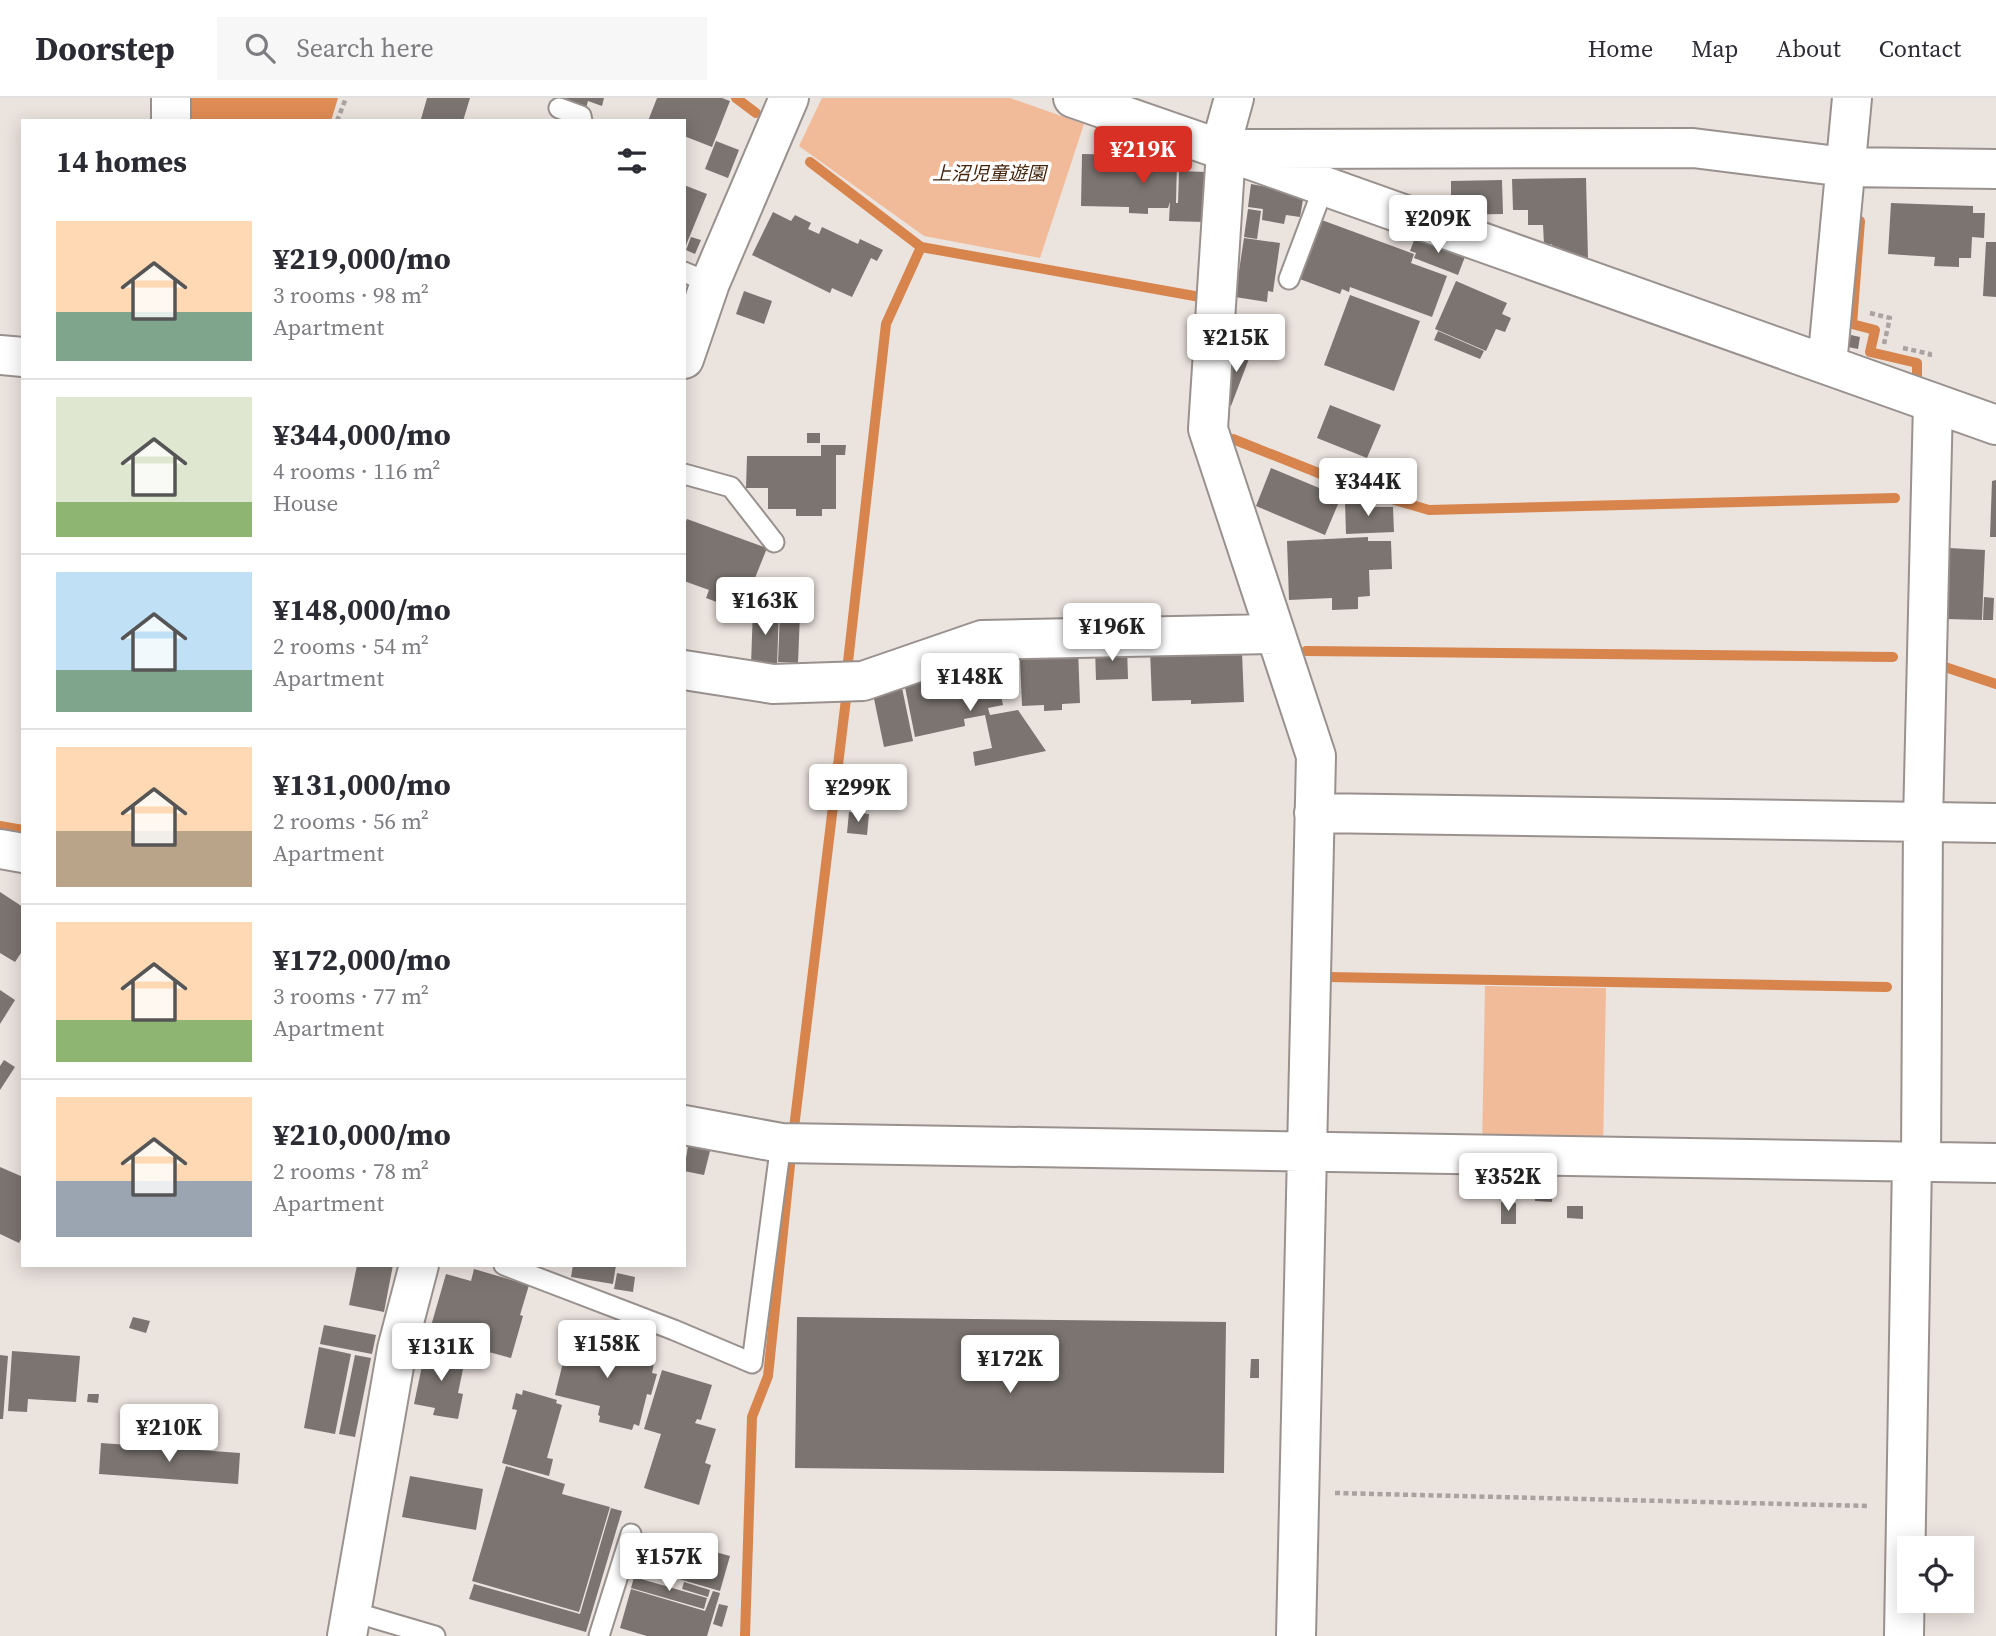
<!DOCTYPE html>
<html lang="en">
<head>
<meta charset="utf-8">
<style>
	body { margin:0; font-family:"Source Serif 4","Noto Sans JP",serif; background:#f7f7f7; color:#2b2b33; height:100vh; display:flex; flex-direction:column; font-size:26px; white-space:nowrap }
	* { box-sizing:border-box; margin:0 }
	p { font-size:23px; color:#7c7c81 }
	.icon { flex:none; width:38px; height:38px; fill:none; stroke:currentColor; stroke-width:2; stroke-linecap:round; stroke-linejoin:round }
	.map { position:relative; flex:1; overflow:hidden }
	.panel { position:absolute; left:21px; top:21px; width:665px; height:1148px; display:flex; flex-direction:column; background:#fff; border-radius:0px; box-shadow:0 4px 18px #0003 }
	.panel>* { flex:none }
	.tools { position:absolute; left:1897px; top:1438px; display:grid; gap:14px }
	.tools a { display:grid; place-items:center; width:77px; height:77px; border-radius:0px; background:#fff; box-shadow:0 4px 18px #0003; font-size:35px }
	.price { position:absolute; translate:-50% -60px; padding:0 16px; border-radius:7px; background:#fff; color:#222; font-size:23px; line-height:46px; filter:drop-shadow(0 2px 4px #0008) }
	.price::after { content:''; position:absolute; left:50%; top:42px; width:21px; height:16px; margin-left:-10px; background:inherit; clip-path:polygon(0 0,100% 0,50% 100%) }
	.price.active { background:#d93025; color:#fff }
	ul { padding:0; list-style:none }
	li { display:flex; align-items:center; gap:21px; height:175px; padding:0 35px }
	li+li { border-top:2px solid #e1e1e2 }
	li span { display:grid; place-items:center; flex:none; width:196px; height:140px; border-radius:0px; color:#555 }
	li>.icon { margin-inline-start:auto }
	span .icon { width:84px; height:84px; fill:#fffc; stroke-width:1 }
	li b { font-size:30px }
	h2 { display:flex; justify-content:space-between; align-items:center; height:84px; padding:0 35px; font-size:30px }
	header { display:flex; align-items:center; gap:42px; box-sizing:border-box; height:98px; padding:0 35px; background:#fff; border-bottom:2px solid #e1e1e2 }
	header strong { font-size:33px }
	nav { display:flex; gap:38px; margin-inline-start:auto; font-size:24px }
	.search { width:490px; height:63px; background:#f7f7f7; display:flex; align-items:center; gap:18px; box-sizing:border-box; padding:0 24px; border-radius:0px; color:#7c7c81; font-size:26px }
	.map>svg:first-child { display:block }
	.green { fill:#f1bb9a }
	.forest { fill:#e08c55 }
	.lines { fill:none; stroke-linecap:round; stroke-linejoin:round }
	.stream { stroke:#d7844d; stroke-width:10 }
	.building { fill:#7b7470 }
	.service-casing { stroke:#99918d; stroke-width:23 }
	.minor-casing { stroke:#99918d; stroke-width:42 }
	.tertiary-casing { stroke:#99918d; stroke-width:42 }
	.path { stroke:#a9a29f; stroke-width:4.5; stroke-dasharray:5 3.5; stroke-linecap:butt }
	.service { stroke:#fff; stroke-width:19 }
	.minor { stroke:#fff; stroke-width:38 }
	.tertiary { stroke:#fff; stroke-width:38 }
	.labels { text-anchor:middle; stroke-width:7; stroke-linejoin:round; paint-order:stroke }
	.park-label { font-size:19px; font-style:italic; fill:#45240c; stroke:#fff }
</style>
</head>
<body>
<header>
<strong>Doorstep</strong>
<div class="search"><svg class="icon" aria-label="search" viewBox="0 0 24 24"><circle cx="10" cy="10" r="6"/><path d="M15 15l6 6"/></svg>Search here</div>
<nav><a>Home</a><a>Map</a><a>About</a><a>Contact</a></nav>
</header>
<div class="map">
<svg width="1996" height="1538" viewBox="0 0 1996 1538">
	<rect width="100%" height="100%" fill="#ebe3de"/>
	<path class="green" d="M822,0h188l74,26 -44,134 -116,-22 -125,-90z
		M1485,888l121,2 -3,162 -121,-2z"/>
	<path class="forest" d="M188,0h150l-7,23h-144z"/>
	<g class="lines">
		<path class="stream" d="M736,0l20,15
			M810,64l111,85 -35,77 -38,338
			M1860,123l-8,103 23,6 -5,22 47,11v13
			M921,149l279,50
			M1233,341l128,51 68,20 466,-12
			M1306,553l587,6
			M1939,567l57,19
			M0,728l23,4
			M1327,879l560,10
			M794,1030l52,-429
			M745,1538l7,-219 16,-41 22,-211"/>
	</g>
	<path class="building" d="M427,0h43l-7,23h-38l-4,-2z
		M566,0h38l-2,8 -14,-5 -3,11 -17,-6 1,-5 -4,-1z
		M657,0h65l8,3 -18,46 -28,-11v-15h-36z
		M716,43l23,9 -11,28 -23,-9z
		M1082,56l88,2 -1,5 8,1 -1,41h2l1,-32 28,1 -2,50 -36,-1 1,-19 -2,6h-20v6l-19,-1v-6l-48,-1z
		M1586,80l2,80 -37,-7 1,-7h-8l-1,-19h-15v-15h-15l-1,-31z
		M1502,82l1,34 -52,1v-34z
		M1251,86l53,10 -4,23 -14,-2 -2,9 -22,-4 1,-11 -15,-2z
		M684,87l23,9 -23,56z
		M1891,105l82,3v7h12l-1,25 -12,-1 -1,21h-12v9l-25,-1 1,-9 -47,-3z
		M1248,111l13,2 -4,28 -13,-2z
		M773,114l18,9 4,-6 16,8 -3,6 11,5 3,-7 36,17 2,-5 23,11 -6,11 -6,-3 -19,39 -20,-9 -2,5 -78,-38z
		M1319,121l95,35 -3,9 36,13 -15,41 -82,-30 -1,5 -7,-3 -2,5 -43,-16z
		M1416,137l50,19 -8,21 -44,-17 2,-5 -6,-2z
		M691,139l10,3 -6,14 -9,-4z
		M1244,140l36,5 -7,49 -5,-1 -1,11 -32,-5z
		M1986,144h10v55l-13,-1z
		M1456,183l51,22 -5,11 9,4 -6,14 -9,-3 -10,22 -51,-22z
		M744,193l28,10 -8,23 -28,-10z
		M1350,197l70,26 -26,70 -70,-26z
		M1438,233l46,20 -4,8 -46,-19z
		M1851,237l9,2 -2,12 -10,-2z
		M1232,251l18,7 -19,50 -6,-2z
		M1330,307l51,20 -14,33 -50,-20z
		M807,335h13v10h-13z
		M821,347h25l-1,10h-9v54h-14v7h-26v-7h-28v-21h-22l1,-32h74z
		M1271,370l70,29 -16,38 -69,-29z
		M1996,382v57h-6l2,-56z
		M1372,402l1,7h20l1,25 -48,2 -1,-33z
		M687,421l80,29 -22,55 -12,-4 -3,8 -24,-9 3,-8 -25,-9v-55z
		M1368,439v4h23l1,28 -23,1 1,26 -12,1v12l-26,1v-12l-43,2 -2,-59z
		M1949,450l36,2 -3,70 -35,-1z
		M1984,499l10,1 -1,22h-10z
		M753,510l26,1 -2,58 -26,-2z
		M780,515l20,1 -2,49 -20,-1z
		M1127,548l1,33 -32,1 -1,-32z
		M1078,550l2,55 -18,1v6l-18,1v-6l-22,1 -2,-47 18,-1 -1,-8z
		M1150,552l92,2 2,50 -53,2v-4l-39,1z
		M1003,561l7,9 -8,8 -8,-9z
		M979,568l3,11 14,-3 7,31 -15,3 2,7 28,-5 28,41 -71,15 -2,-14 19,-4 -7,-33 -21,4 1,7 -50,11 -11,-55z
		M901,585l12,58 -29,6 -12,-58z
		M849,714l20,2 -2,21 -20,-2z
		M0,794l23,15v43l-8,12 -15,-9z
		M0,892l15,10 -15,24z
		M4,962l11,7 -15,23v-24z
		M688,1048l22,5 -6,24 -20,-4z
		M0,1069l23,10v58l-4,8 -19,-9z
		M1536,1076l17,1 -1,27 -17,-1z
		M1501,1104l15,1v21h-15z
		M1567,1108h16v13l-16,-1z
		M357,1167h36l-9,47 -35,-7z
		M573,1167h43l-3,19 -42,-7z
		M474,1171l55,16 -9,30 3,1 -12,42 -26,-7 1,-5 -13,-4 1,-4 -43,-12 15,-52 25,7z
		M617,1175l18,4 -2,15 -19,-3z
		M133,1219l17,4 -4,12 -17,-5z
		M797,1219l429,5 -2,151 -429,-5z
		M324,1227l52,10 -4,19 -52,-10z
		M569,1240l25,6 1,-5 42,9 -2,10 19,5 -2,10 5,1 -6,21 -4,-1 -8,32 -5,-2 -2,6 -33,-8 1,-6 -2,-1 2,-9 -45,-11z
		M319,1249l32,7 -16,80 -31,-6z
		M426,1249l40,8 -8,38 5,1 -5,25 -25,-4 2,-7 -21,-4z
		M12,1253l68,5 -4,46 -48,-3 -1,13 -19,-1z
		M0,1257l8,1 -5,63h-3z
		M355,1257l16,3 -16,79 -16,-3z
		M1251,1261h8v19h-9z
		M662,1272l50,15 -11,35 -4,-1 -2,4 21,6 -11,34 6,2 -12,40 -55,-17 17,-54 -17,-5z
		M523,1292l34,10 -1,3 6,2 -15,53 6,1 -4,17 -47,-13 15,-53 -5,-1 4,-16 6,2z
		M88,1296h11l-1,9 -11,-1z
		M101,1345l139,10 -2,31 -139,-10z
		M506,1368l59,18 -3,10 48,13 -31,105 -107,-31z
		M410,1378l73,13 -7,41 -74,-13z
		M611,1410l11,3 -36,121 -117,-33 5,-15 106,30z
		M665,1440l65,18 -10,35 -65,-19z
		M634,1479l73,21 -3,11 -73,-21z
		M684,1484l26,8 -2,7 -26,-8z
		M631,1491l74,22 8,-20 7,2 -13,43h-60l-27,-8z
		M719,1506l9,2 -6,21 -9,-3z"/>
	<g class="lines">
		<g class="service-casing">
			<path id="service" d="M559,10l22,8 1,5
				M684,174l26,11
				M1289,181l35,-93
				M684,376l47,13 43,55
				M504,1167l170,65 78,33 29,-220
				M350,1513l85,25
				M599,1538l32,-102"/>
		</g>
		<g class="minor-casing">
			<path id="minor" d="M1073,0l147,51 473,-1 152,19 151,2
				M1234,0l-14,51 776,276
				M171,23v-23
				M1226,53l-18,278 108,327 -20,880
				M0,257l23,2
				M1827,267l25,-267
				M684,572l89,14 90,-3 119,-41 293,-6
				M1314,715l682,10
				M0,751l23,4
				M684,1027l97,18 1215,20
				M1921,1063l2,-339 10,-419
				M1904,1538l8,-475"/>
		</g>
		<g class="tertiary-casing">
			<path id="tertiary" d="M684,261l26,-76 79,-185
				M347,1538l50,-287 22,-84"/>
		</g>
		<path class="path" d="M337,23l9,-23
			M1870,215l20,5 -6,26
			M1903,250l27,6 -1,6
			M1335,1395l534,13"/>
		<use href="#service" class="service"/>
		<use href="#minor" class="minor"/>
		<use href="#tertiary" class="tertiary"/>
	</g>
	<g class="labels">
		<g class="park-label">
			<text x="989" y="82">上沼児童遊園</text>
		</g>
	</g>
</svg>
<div class="tools">
<a><svg class="icon" aria-label="locate" viewBox="0 0 24 24"><circle cx="12" cy="12" r="6"/><path d="M12 2v4M12 18v4M2 12h4M18 12h4"/></svg></a>
</div>
<b class="price active" style="left:1143px;top:88px">¥219K</b>
<b class="price" style="left:1438px;top:157px">¥209K</b>
<b class="price" style="left:1236px;top:276px">¥215K</b>
<b class="price" style="left:1368px;top:420px">¥344K</b>
<b class="price" style="left:765px;top:539px">¥163K</b>
<b class="price" style="left:1112px;top:565px">¥196K</b>
<b class="price" style="left:970px;top:615px">¥148K</b>
<b class="price" style="left:858px;top:726px">¥299K</b>
<b class="price" style="left:1508px;top:1115px">¥352K</b>
<b class="price" style="left:607px;top:1282px">¥158K</b>
<b class="price" style="left:441px;top:1285px">¥131K</b>
<b class="price" style="left:1010px;top:1297px">¥172K</b>
<b class="price" style="left:169px;top:1366px">¥210K</b>
<b class="price" style="left:669px;top:1495px">¥157K</b>
<section class="panel">
<h2>14 homes<svg class="icon" aria-label="filters" viewBox="0 0 24 24"><path d="M4 7h16M4 17h16"/><circle cx="9" cy="7" r="2"/><circle cx="15" cy="17" r="2"/></svg></h2>
<ul>
<li><span style="background:linear-gradient(#ffd9b3 65%,#7fa58c 0)"><svg class="icon" aria-label="home" viewBox="0 0 24 24"><path d="M3 11l9-7 9 7M6 9v11h12V9"/></svg></span><div><b>¥219,000/mo</b><p>3 rooms · 98 m²</p><p>Apartment</p></div></li>
<li><span style="background:linear-gradient(#dfe7d0 75%,#8fb573 0)"><svg class="icon" aria-label="home" viewBox="0 0 24 24"><path d="M3 11l9-7 9 7M6 9v11h12V9"/></svg></span><div><b>¥344,000/mo</b><p>4 rooms · 116 m²</p><p>House</p></div></li>
<li><span style="background:linear-gradient(#bfe0f5 70%,#7fa58c 0)"><svg class="icon" aria-label="home" viewBox="0 0 24 24"><path d="M3 11l9-7 9 7M6 9v11h12V9"/></svg></span><div><b>¥148,000/mo</b><p>2 rooms · 54 m²</p><p>Apartment</p></div></li>
<li><span style="background:linear-gradient(#ffd9b3 60%,#b9a48a 0)"><svg class="icon" aria-label="home" viewBox="0 0 24 24"><path d="M3 11l9-7 9 7M6 9v11h12V9"/></svg></span><div><b>¥131,000/mo</b><p>2 rooms · 56 m²</p><p>Apartment</p></div></li>
<li><span style="background:linear-gradient(#ffd9b3 70%,#8fb573 0)"><svg class="icon" aria-label="home" viewBox="0 0 24 24"><path d="M3 11l9-7 9 7M6 9v11h12V9"/></svg></span><div><b>¥172,000/mo</b><p>3 rooms · 77 m²</p><p>Apartment</p></div></li>
<li><span style="background:linear-gradient(#ffd9b3 60%,#9aa5b1 0)"><svg class="icon" aria-label="home" viewBox="0 0 24 24"><path d="M3 11l9-7 9 7M6 9v11h12V9"/></svg></span><div><b>¥210,000/mo</b><p>2 rooms · 78 m²</p><p>Apartment</p></div></li>
</ul>
</section>
</div>
</body>
</html>
